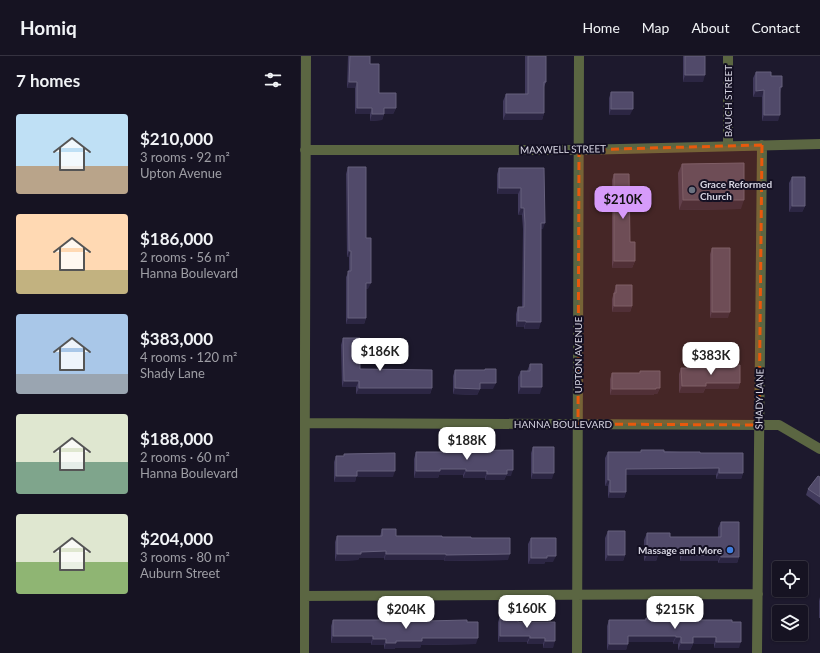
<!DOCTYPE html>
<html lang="en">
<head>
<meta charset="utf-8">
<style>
	body { margin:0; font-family:Lato,sans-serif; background:#23202f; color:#f1f3f6; height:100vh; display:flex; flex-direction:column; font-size:15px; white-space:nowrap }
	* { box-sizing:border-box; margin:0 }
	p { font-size:13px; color:#9e9ea5 }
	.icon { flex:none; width:22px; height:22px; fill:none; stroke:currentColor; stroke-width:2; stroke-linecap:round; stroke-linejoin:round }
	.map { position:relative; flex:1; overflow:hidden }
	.details { display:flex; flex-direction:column; background:#161322; width:300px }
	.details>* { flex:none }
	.tools { position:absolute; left:472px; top:505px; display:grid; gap:8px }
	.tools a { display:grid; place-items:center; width:36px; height:36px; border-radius:4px; background:#161322; box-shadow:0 1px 3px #0004,0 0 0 1px #353240; font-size:20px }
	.price { position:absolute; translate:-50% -34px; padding:0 9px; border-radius:8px; background:#fff; color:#222; font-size:13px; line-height:26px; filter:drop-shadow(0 1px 2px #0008) }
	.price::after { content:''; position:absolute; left:50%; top:24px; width:12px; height:9px; margin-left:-6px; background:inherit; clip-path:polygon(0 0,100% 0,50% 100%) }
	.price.on { background:#d69bfa; color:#111 }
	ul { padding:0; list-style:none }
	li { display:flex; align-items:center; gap:12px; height:100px; padding:0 16px }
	li span { display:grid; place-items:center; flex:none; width:112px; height:80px; border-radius:4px; color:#555 }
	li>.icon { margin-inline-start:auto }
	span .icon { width:48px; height:48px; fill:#fffc; stroke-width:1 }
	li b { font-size:17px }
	h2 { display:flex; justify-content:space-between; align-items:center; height:48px; padding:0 16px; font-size:17px }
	header { display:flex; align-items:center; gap:24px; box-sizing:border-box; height:56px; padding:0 20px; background:#161322; border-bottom:1px solid #353240 }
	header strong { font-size:19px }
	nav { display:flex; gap:22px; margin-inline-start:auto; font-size:14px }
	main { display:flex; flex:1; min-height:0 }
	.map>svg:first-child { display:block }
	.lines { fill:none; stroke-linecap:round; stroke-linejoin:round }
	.minor { stroke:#5b6642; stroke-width:10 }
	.wall { fill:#413a5c }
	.shaded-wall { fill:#2c2643 }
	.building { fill:#514a6a; stroke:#66607d }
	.marked { fill:#e8590c; fill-opacity:0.2; stroke:#e8590c; stroke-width:3; stroke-dasharray:8 5; stroke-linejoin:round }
	.worship-dot { fill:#6b7280; stroke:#141023; stroke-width:1.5 }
	.shop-dot { fill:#3f7fe0; stroke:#141023; stroke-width:1.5 }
	.labels { text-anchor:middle; stroke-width:4; stroke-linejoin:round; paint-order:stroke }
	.street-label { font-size:10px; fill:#d7d5e2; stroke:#141023 }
	.poi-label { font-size:10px; font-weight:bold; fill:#d7d5e2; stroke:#141023; text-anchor:start }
</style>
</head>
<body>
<header>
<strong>Homiq</strong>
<nav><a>Home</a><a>Map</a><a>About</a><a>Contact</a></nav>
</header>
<main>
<section class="details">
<h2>7 homes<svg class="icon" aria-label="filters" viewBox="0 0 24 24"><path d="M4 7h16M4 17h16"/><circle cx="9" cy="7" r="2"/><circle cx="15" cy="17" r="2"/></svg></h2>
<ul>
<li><span style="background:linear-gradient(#bfe0f5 65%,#b9a48a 0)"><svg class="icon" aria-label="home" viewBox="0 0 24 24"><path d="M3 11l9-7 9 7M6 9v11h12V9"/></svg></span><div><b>$210,000</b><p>3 rooms · 92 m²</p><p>Upton Avenue</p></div></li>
<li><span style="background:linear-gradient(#ffd9b3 70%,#c2b280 0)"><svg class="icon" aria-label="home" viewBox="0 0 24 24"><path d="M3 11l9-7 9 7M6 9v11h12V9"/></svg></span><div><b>$186,000</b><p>2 rooms · 56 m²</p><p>Hanna Boulevard</p></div></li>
<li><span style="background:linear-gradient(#a9c7e8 75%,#9aa5b1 0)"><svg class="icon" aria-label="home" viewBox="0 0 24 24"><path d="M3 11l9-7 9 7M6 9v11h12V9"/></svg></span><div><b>$383,000</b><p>4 rooms · 120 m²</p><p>Shady Lane</p></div></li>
<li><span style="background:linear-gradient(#dfe7d0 60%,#7fa58c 0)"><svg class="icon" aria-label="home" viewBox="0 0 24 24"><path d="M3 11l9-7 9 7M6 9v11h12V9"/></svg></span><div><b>$188,000</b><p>2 rooms · 60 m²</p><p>Hanna Boulevard</p></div></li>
<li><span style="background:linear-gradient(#dfe7d0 60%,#8fb573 0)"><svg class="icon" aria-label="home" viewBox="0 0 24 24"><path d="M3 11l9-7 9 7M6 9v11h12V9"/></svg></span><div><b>$204,000</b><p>3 rooms · 80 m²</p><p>Auburn Street</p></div></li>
</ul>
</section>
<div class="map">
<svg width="520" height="597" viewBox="0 0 520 597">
	<rect width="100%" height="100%" fill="#1d192d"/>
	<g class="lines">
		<path class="minor" d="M428,0v89
			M5,94h274l241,-6
			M0,367l479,2 41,24
			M0,540l458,-2
			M4,597l2,-597
			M277,597l2,-597
			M457,597l5,-508"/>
	</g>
	<path class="wall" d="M48,0h22v8l9,29 17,15 -3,6h-9l-2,6 -12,1v-7h-15v-26h-8z
		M225,0h21v26l-2,5v26l-2,7h-39v-19l3,-7h19z
		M383,0h22l-2,26h-20z
		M456,16l15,4 9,17 -2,28h-16v-24h-9v-19z
		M311,36l19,23h-21v-17z
		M382,108l59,45 -62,1 -1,-37z
		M48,111l18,71 2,51h-2v29l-2,6h-18v-47l3,-6v-14h-2l-1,-83z
		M199,112h45l-1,61h-2l-2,100h-15v-2h-8v-13l2,-7h4l1,-78 -1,-14h-4v-21h-21v-20z
		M314,118l21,87 -3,7h-20v-88z
		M492,121l13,29 -3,6h-13v-29z
		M412,192l16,70h-18v-64z
		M316,229l16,21 -2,6h-18v-13z
		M43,282l17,31 72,19 -2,6h-74v-7h-14l-1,-42z
		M230,308l10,30h-22v-17l3,-6h6z
		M418,309l22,18 -2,6h-33l-2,4h-24v-19l2,-6h36z
		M185,313l8,20h-13l-3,6 -24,-1v-18l2,-6h30z
		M340,315l20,17 -3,6h-3l-1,1h-43v-16l2,-6h28z
		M233,391l19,32h-21v-26z
		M341,394l59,3 43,20 -2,6h-25v-4h-90v17l-2,6h-16v-12h-3v-28l3,-6h33z
		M148,395l63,25h-5l-2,4h-19v-2h-22v-3h-24l-1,3h-24v-19l2,-7h31z
		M44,398l49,23h-37l-1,5h-21v-20l2,-6h8z
		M520,421v28l-14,-10 2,-6z
		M421,466l18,35 -2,6h-19v-2h-38v-6h-22l-2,6h-12v-21l3,-7 23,4h48v-9z
		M82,473l14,7 75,2 37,22 -64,1v-1h-60v-2h-25l-1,2 -23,1v-19l2,-6h43z
		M308,475l17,24 -2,6h-18v-23z
		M231,482l22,24h-8l-1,2h-16v-20z
		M520,541v21h-1v-17z
		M200,560l18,6h37l-2,26h-10v-4h-16v-2h-29v-20z
		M346,562l86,4 7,26h-25v-4h-21l-3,6h-12v-6h-5v-2h-45l-2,8h-19v-24l2,-6h36z
		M33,564l52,2h82l9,22 -55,1 -1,3h-25l-1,1h-10v-4h-13v-2h-40v-17z"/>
	<path class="shaded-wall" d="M385,19h20l-2,7h-20z
		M49,26h8l-2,6h-8z
		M480,31h2l-2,6z
		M464,34l-2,7h-9l3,-6z
		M57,52h15l-2,6h-15z
		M84,52h12l-3,6h-9l-2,6 -12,1 2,-7z
		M311,53h22l-3,6h-21z
		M206,57h38l-2,7h-39z
		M464,59h16l-2,6h-16z
		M199,132h22l-3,6h-21z
		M383,144h61l-3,9 -62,1z
		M492,150h13l-3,6h-13z
		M221,152h3l-2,7h-4z
		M241,167h4l-2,6h-4z
		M49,195h2l-2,6h-2z
		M314,205h21l-3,7h-20z
		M66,227h5l-3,6h-4z
		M314,250h18l-2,6h-18z
		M412,256h18l-2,6h-18z
		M48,262h18l-2,6h-18z
		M218,265h8l-2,6h-8z
		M226,266h15l-2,7h-15z
		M44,325h15l-3,6h-14z
		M180,327h16l-3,6h-16z
		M406,327h34l-2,6h-33l-2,4h-24l3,-7z
		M221,331h21l-2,7h-22z
		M59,332h73l-2,6h-74z
		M155,332l25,1 -3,6 -24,-1z
		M360,332l-3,6h-3l-1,1h-43l2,-6z
		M419,412l-3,7h-92l2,-6z
		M140,413h26l-3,6h-24l-1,3h-24l2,-7z
		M207,414h6l-2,6h-5l-2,4h-19l2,-6z
		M57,415h38l-2,6h-37l-1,5h-21l2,-6z
		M166,415h21l-2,7h-22z
		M233,417h21l-2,6h-21z
		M419,417h24l-2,6h-25z
		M308,424h2l-2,6h-3z
		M310,436h16l-2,6h-16z
		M359,493h23l-2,6h-22l-2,6h-12l3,-6z
		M86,495l-2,7h-25l-1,2 -23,1 2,-7 24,-2z
		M86,498h60l-2,6h-60z
		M210,498l-2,6 -64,1 2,-6z
		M308,499h17l-2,6h-18z
		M382,499h39l-3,6h-38z
		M247,500h9l-3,6h-8l-1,2h-16l3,-6z
		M421,501h18l-2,6h-19z
		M33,580h40l-2,7h-40z
		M200,580h30l-3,6h-29z
		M328,580h48l-3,6h-47z
		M376,581h5l-3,7h-5z
		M393,581h23l-2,7h-21l-3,6h-12l3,-7z
		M122,582h56l-2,6 -55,1 -1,3h-25l-1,1h-10l2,-6z
		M230,582h15l-2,6h-16z
		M73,583h13l-2,6h-13z
		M245,585h10l-2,7h-10z
		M416,586h25l-2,6h-25z
		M309,588h19l-2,6h-19z"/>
	<path class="building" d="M50,0h20v8h9v29h17v15h-12v6h-12v-6h-15v-26h-8z
		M228,0h18v26h-2v31h-38v-19h22z
		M385,0h20v19h-20z
		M456,16h15v4h11v11h-2v28h-16v-25l-8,1z
		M311,36h22v17h-22z
		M444,107v37h-61l-1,-36z
		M48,111h18v71h5v45h-5v35h-18v-47h3v-20h-2z
		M199,112h45l1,55h-4v99h-15v-1h-8v-14h6l1,-84 -1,-15h-3v-20h-22z
		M314,118h15l1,68h5v19h-21z
		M492,121h13v29h-13z
		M412,192h18v64h-18z
		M316,229h16v21h-18v-13h2z
		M43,282h17v31l72,1v18h-73v-7h-15z
		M230,308h12v23h-21v-16h9z
		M418,309h22v18h-34v3h-24l-1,-18h37z
		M185,313h11v14h-16v6l-25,-1v-18h30z
		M340,315h20v17h-4v1h-44v-16h28z
		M233,391h21v26h-21z
		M213,394v20h-6v4h-20v-3h-21v-2h-26v2h-24v-19h32v-1z
		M341,394h23v2h36v1h43v20h-24v-5l-93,1v23h-16v-12h-2v-28h33z
		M95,397v18h-38v5h-21v-20h8v-2z
		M518,420l2,1v20l-12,-8z
		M421,466h18v35h-18v-2h-39v-6h-23v6h-12v-22h23v4h51z
		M82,473h14v7h46v1h29v1h39v16l-64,1v-1h-60v-3l-25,1v2h-24v-18h45z
		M308,475h17v24h-17z
		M231,482h25v18h-9v2h-16z
		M200,560h11v3h7v3h37v19h-10v-3h-15v-2h-30z
		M346,562h23v2h63v2h9v20h-25v-5h-23v6h-12v-6h-5v-1h-48v8h-19v-24h37z
		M33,564h52v2l82,-2v2h11v16h-56v3h-26v2h-10v-4h-13v-3h-40z"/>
	<path class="marked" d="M462,89l-3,280 -181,-1 1,-274z"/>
	<circle class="worship-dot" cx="392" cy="134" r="4"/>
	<circle class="shop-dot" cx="430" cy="494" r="4"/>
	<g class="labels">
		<g class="street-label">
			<text transform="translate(428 45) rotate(-90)" y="4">BAUCH STREET</text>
			<text transform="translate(263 93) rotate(-1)" y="4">MAXWELL STREET</text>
			<text transform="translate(278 299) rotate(-90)" y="4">UPTON AVENUE</text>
			<text transform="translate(459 343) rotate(-89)" y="4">SHADY LANE</text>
			<text x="263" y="372">HANNA BOULEVARD</text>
		</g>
		<g class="poi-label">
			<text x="400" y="132">Grace Reformed<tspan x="400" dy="12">Church</tspan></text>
			<text x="422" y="498" text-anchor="end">Massage and More</text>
		</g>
	</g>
</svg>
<div class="tools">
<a><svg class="icon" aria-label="locate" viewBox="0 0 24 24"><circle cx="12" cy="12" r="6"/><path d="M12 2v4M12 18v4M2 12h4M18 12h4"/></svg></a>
<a><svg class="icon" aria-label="layers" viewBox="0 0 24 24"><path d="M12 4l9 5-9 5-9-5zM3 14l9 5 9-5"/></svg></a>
</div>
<b class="price on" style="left:323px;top:164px">$210K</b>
<b class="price" style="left:80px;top:316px">$186K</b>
<b class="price" style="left:411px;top:320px">$383K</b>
<b class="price" style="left:167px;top:405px">$188K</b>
<b class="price" style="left:227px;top:573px">$160K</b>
<b class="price" style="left:106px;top:574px">$204K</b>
<b class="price" style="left:375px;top:574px">$215K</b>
</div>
</main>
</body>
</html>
